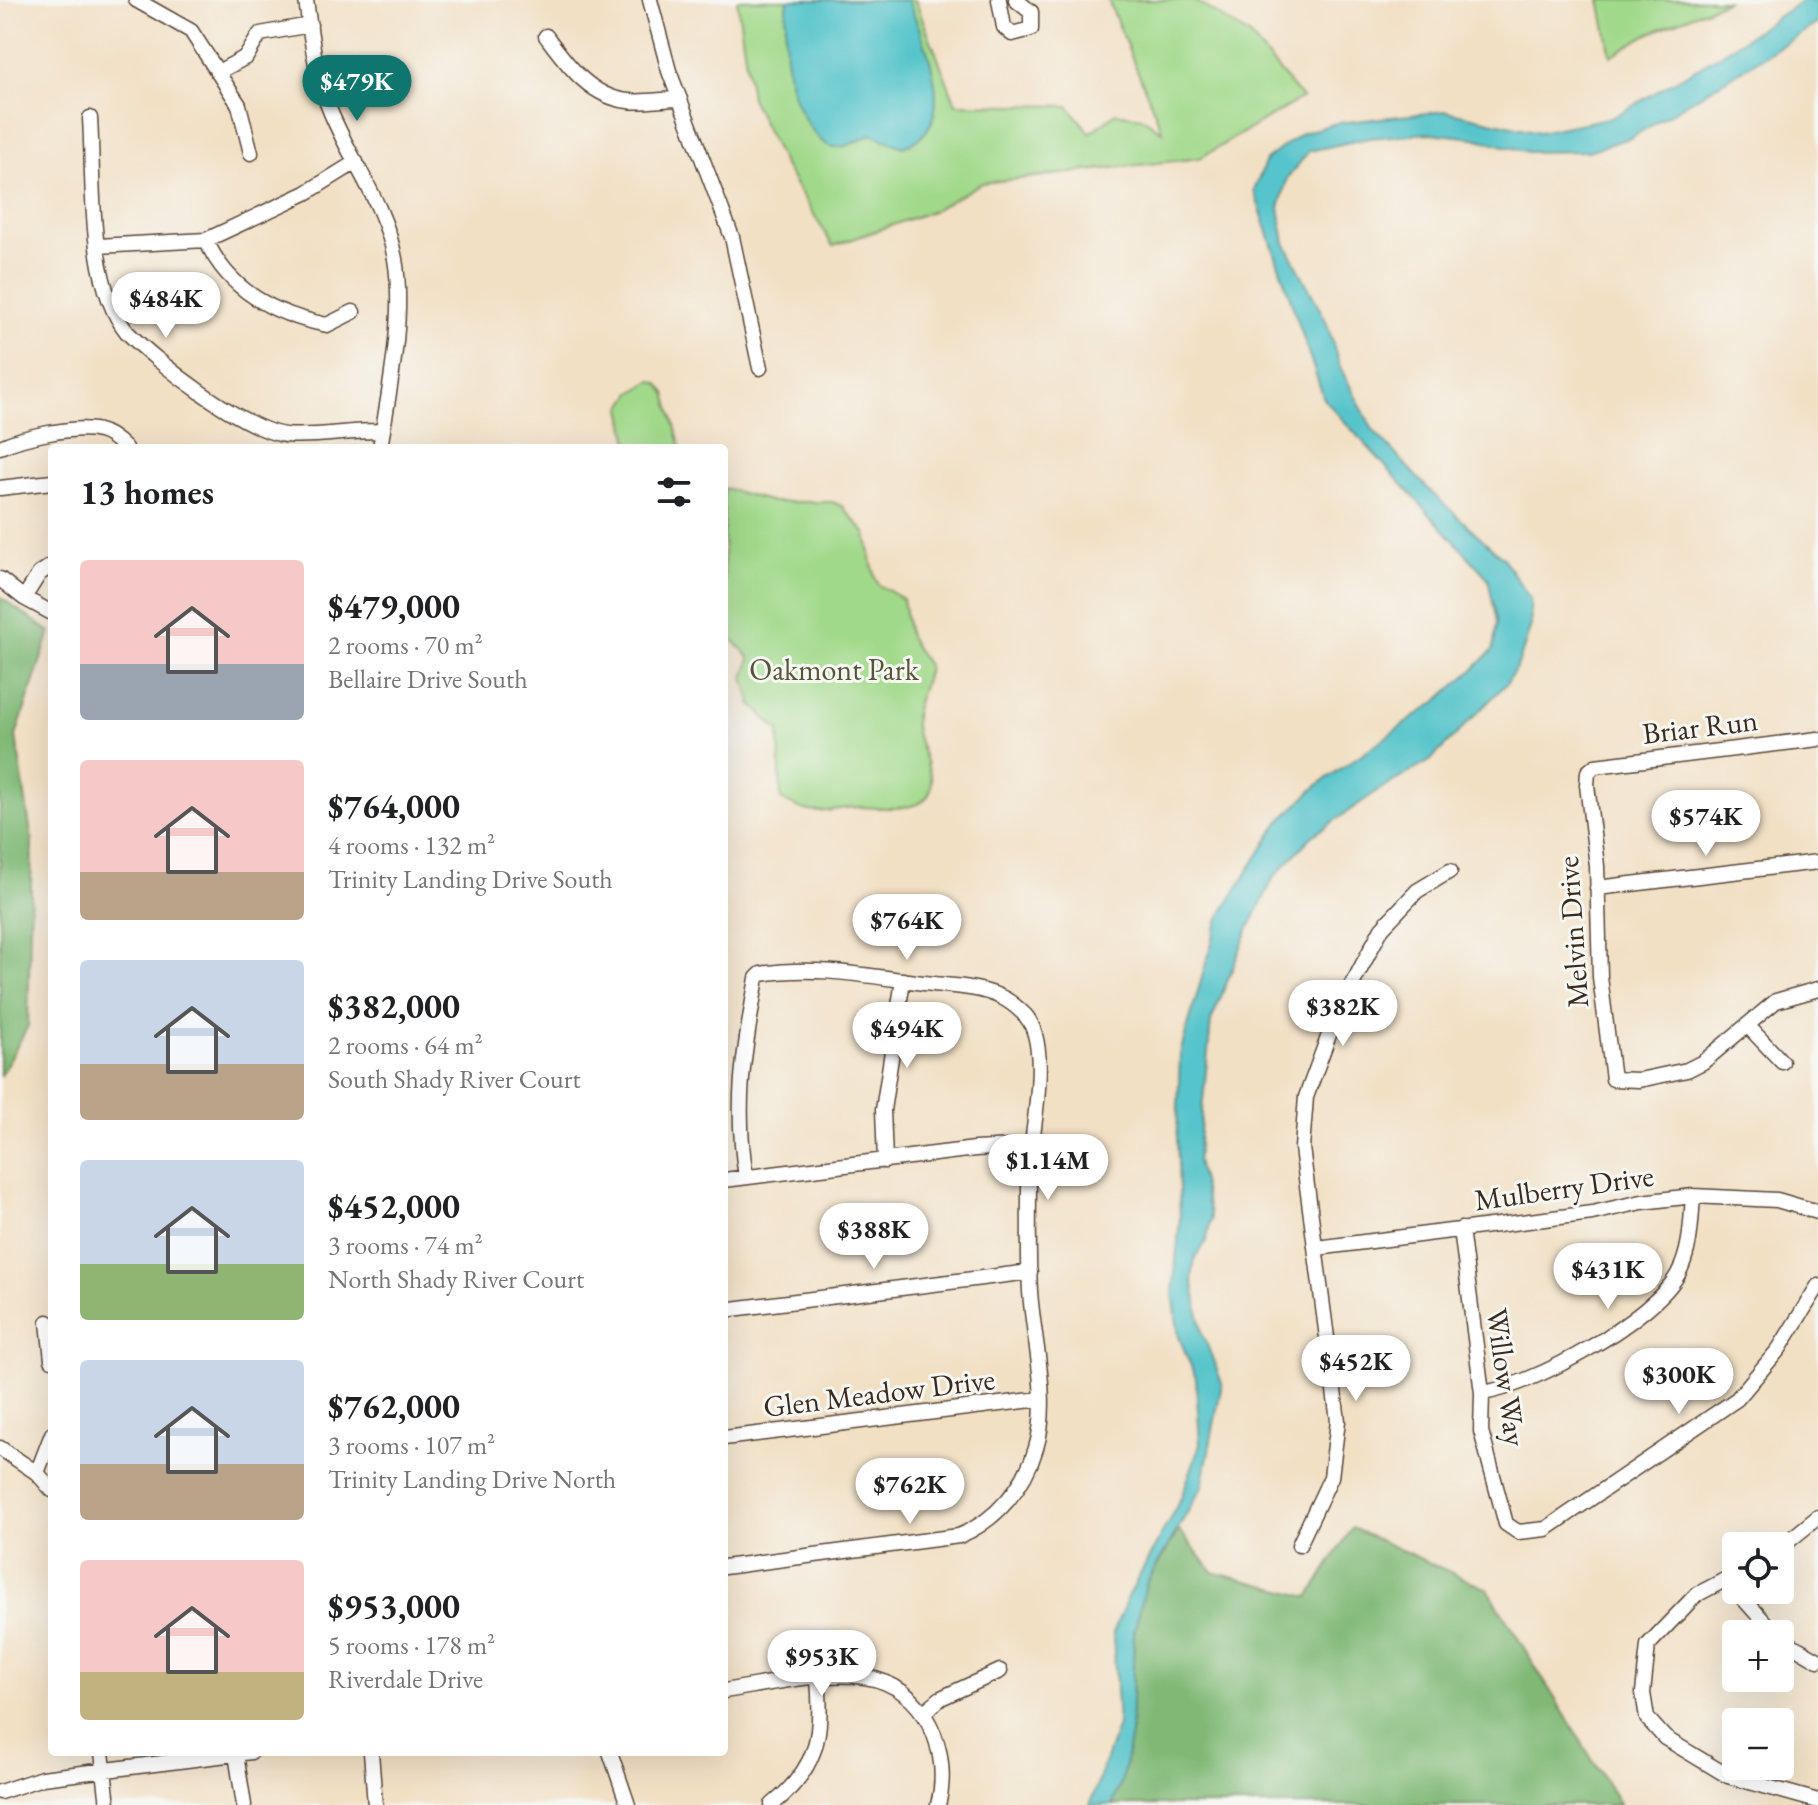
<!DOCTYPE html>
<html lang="en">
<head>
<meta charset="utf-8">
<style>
	body { margin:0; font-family:"EB Garamond",serif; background:#f2f2f2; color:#202124; height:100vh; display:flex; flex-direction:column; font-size:30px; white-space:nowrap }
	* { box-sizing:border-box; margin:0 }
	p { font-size:26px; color:#757577 }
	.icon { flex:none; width:44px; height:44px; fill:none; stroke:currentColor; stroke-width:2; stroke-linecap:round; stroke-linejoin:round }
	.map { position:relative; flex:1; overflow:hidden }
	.side { position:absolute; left:48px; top:444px; width:680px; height:1312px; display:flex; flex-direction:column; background:#fff; border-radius:8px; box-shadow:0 8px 32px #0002 }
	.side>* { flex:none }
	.buttons { position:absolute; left:1722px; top:1532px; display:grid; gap:16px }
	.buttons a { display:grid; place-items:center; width:72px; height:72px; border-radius:8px; background:#fff; box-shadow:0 8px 32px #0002; font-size:40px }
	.price { position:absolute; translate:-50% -68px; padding:0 18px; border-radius:28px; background:#fff; color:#222; font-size:26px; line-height:52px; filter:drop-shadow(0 2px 4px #0008) }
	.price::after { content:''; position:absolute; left:50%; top:48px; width:24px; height:18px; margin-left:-12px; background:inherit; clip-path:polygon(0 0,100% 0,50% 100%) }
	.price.current { background:#0f766e; color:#fff }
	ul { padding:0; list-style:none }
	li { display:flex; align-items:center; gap:24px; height:200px; padding:0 32px }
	li span { display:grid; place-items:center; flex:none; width:224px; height:160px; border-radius:8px; color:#555 }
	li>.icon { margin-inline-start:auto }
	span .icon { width:96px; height:96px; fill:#fffc; stroke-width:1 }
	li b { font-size:34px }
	h2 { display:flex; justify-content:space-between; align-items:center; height:96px; padding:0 32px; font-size:34px }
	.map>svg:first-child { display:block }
	.green { fill:#a1d98a; stroke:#6e8254; stroke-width:2 }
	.forest { fill:#80b976; stroke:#5e724a; stroke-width:2 }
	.water { fill:#57c5cb; stroke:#497874; stroke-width:2 }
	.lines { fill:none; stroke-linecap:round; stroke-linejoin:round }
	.minor-casing { stroke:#564537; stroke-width:17 }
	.minor { stroke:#fff; stroke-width:14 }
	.labels { text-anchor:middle; stroke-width:6; stroke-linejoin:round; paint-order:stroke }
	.park-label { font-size:30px; fill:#545639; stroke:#f6f6f2 }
	.street-label { font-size:30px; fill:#3b2a1e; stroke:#f6f6f2 }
</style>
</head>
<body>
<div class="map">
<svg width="1818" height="1805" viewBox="0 0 1818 1805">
	<rect width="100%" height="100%" fill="#f6f6f2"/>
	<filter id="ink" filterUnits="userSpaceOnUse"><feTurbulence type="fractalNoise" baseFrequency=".0125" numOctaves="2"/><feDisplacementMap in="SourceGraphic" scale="16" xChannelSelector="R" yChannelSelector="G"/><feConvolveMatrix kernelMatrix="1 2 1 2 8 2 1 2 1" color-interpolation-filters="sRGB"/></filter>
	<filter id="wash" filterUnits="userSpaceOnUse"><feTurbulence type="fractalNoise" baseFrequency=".006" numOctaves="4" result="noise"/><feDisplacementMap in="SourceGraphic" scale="32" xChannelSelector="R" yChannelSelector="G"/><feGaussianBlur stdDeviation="1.8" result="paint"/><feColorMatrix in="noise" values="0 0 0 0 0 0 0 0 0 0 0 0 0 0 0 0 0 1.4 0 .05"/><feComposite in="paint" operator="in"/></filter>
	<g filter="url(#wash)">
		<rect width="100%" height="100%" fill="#f2e0c5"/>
		<path class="green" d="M737,0h178l41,104 112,2 22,27 26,-20 25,4 22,15 -55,-132h86l55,35 53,63 -102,60 -218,25 -50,28 -99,35 -50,-82 -32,-66z
			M1600,0h128l-82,35 -35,21z
			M651,381l7,2 8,10 15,55h-51l-8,-40 10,-15z
			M724,488l48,14h60l10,4 24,28 9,44 4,7 24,14 6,38 19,30c-4,22 -15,36 -13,59 2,19 13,34 16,53 5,36 -47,29 -68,28 -40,0 -42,15 -82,-8l-2,-68 -27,-26 -8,-27 6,-20 -26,-28z"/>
		<path class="forest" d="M0,597l50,35 -34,104 16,105 -4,185 -28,51z
			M1352,1528l136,61 132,216h-508l11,-29 8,-42 3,-102 12,-48 33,-54 34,42 96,25z"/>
		<path class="water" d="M788,0h120c15,39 57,126 -5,147l-32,-13c-9,5 -23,13 -34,13 -12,0 -18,-8 -25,-17 -28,-37 -30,-85 -24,-130z
			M1803,0h15v23l-186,114 -44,14 -60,1 -54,-14 -44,-5 -61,5 -60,13 -22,28 -8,29 6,35 41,78 14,46 33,63 59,63 71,65 27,41 1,26 -12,37 -12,21 -77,78 -51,29 -68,47 -37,40 -26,53 -37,91 -14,140 14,58 -5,23 -11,15 -3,21 10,54 20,51 -20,104 -56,97 -12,48 -3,102 -8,42 -11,29h-22l28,-80 -5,-92 14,-34 54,-101 19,-53 -4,-67 -17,-41 -6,-44 7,-75 -3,-83 3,-81 39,-136 60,-96 40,-38 117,-82 37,-32 20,-20 4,-27 -9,-45 -164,-179 -70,-208 12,-31 36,-27 35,-10 109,-12 93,21 74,-15 105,-61z"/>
	</g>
	<g filter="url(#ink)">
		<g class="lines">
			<g class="minor-casing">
				<path id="minor" d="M136,0l55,31 48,74 12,48
					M306,0c5,37 9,73 23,108 20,51 56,95 66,151 10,57 -6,132 -15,189
					M650,0l19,71 63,166 28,131
					M999,0l5,27 8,7 19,-5v-17l-15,-12
					M546,36c21,28 44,61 82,65 16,2 35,-2 52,-2
					M220,71l26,-14 14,-23 50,-9
					M90,118c4,63 -3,165 37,214 29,30 117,98 158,103 32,3 65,-5 98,-4
					M206,240c22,50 69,75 121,85l26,-13
					M98,246l108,-6 100,-47 50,-31
					M0,447c22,-10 75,-22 99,-16 10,2 19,10 26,17
					M0,488l52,-6
					M0,579l24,19 28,15
					M24,598l15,-24 13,-9
					M1818,739l-223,27 -7,6 -1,13 10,81 3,111 13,102 26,1 48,-10 16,-8 73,-61 42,-12
					M1597,888l221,-26
					M1747,1025l35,37
					M885,1161l-2,-51 20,-130
					M724,1180l251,-31 56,-3
					M1461,1229l21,164 -1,38 25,93 12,8 28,-3 191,-130 42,-50 39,-63
					M1317,1248l275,-35 50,-11 51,-6 84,4 41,12
					M724,1310l306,-38
					M48,1322l4,38
					M1482,1393c52,-7 171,-74 196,-119 13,-24 13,-52 15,-78
					M724,1438l316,-39
					M0,1448l37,25 15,17
					M37,1473l15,-39
					M1299,1545l32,-68 7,-56 -36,-273 4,-51 31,-84 45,-85 35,-37 33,-20
					M1780,1548l38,-31
					M724,1567l235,-31c37,-15 66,-50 77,-88 15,-48 -3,-108 -6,-157 -2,-38 -1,-77 -1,-115 1,-41 24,-130 -4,-161 -7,-7 -15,-14 -24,-18 -23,-11 -52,-11 -77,-14 -55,-7 -108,-18 -163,-9l-4,4c-13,73 -23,124 -11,199
					M1736,1574l-40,21 -48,50 -5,48 4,25 18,20 63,38 90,25
					M1726,1579l49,55
					M1780,1638l38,22
					M724,1691c44,-7 97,-20 141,-14 61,9 87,75 73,128
					M923,1713l18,-15 59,-27
					M102,1752l6,53
					M371,1752l4,53
					M610,1752l18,53
					M236,1754l8,51
					M0,1792l42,-14 209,-26
					M772,1805c46,-38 51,-69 46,-126"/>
			</g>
			<use href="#minor" class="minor"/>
		</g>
	</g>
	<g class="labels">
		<g class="park-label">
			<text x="834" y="680">Oakmont Park</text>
		</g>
		<g class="street-label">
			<text transform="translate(1700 727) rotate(-7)" y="10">Briar Run</text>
			<text transform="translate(1573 932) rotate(-94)" y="10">Melvin Drive</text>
			<text transform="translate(1564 1188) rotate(-8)" y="10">Mulberry Drive</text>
			<text transform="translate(1506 1377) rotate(82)" y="10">Willow Way</text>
			<text transform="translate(879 1393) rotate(-7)" y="10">Glen Meadow Drive</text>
		</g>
	</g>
</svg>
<div class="buttons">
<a><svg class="icon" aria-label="locate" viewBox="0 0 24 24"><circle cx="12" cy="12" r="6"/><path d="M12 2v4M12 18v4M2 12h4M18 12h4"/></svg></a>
<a>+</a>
<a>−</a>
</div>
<b class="price current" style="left:357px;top:123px">$479K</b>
<b class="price" style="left:166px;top:340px">$484K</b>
<b class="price" style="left:1706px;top:858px">$574K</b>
<b class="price" style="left:907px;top:962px">$764K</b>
<b class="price" style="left:1343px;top:1048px">$382K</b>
<b class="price" style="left:907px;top:1070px">$494K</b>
<b class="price" style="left:1048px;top:1202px">$1.14M</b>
<b class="price" style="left:874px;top:1271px">$388K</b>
<b class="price" style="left:1608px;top:1311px">$431K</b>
<b class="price" style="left:1356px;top:1403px">$452K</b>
<b class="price" style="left:1679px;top:1416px">$300K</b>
<b class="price" style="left:910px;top:1526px">$762K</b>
<b class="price" style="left:822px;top:1698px">$953K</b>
<section class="side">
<h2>13 homes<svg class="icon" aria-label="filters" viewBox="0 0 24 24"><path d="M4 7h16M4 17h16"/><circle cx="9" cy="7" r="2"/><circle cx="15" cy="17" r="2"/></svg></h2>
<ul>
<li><span style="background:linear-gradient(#f6c9c9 65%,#9aa5b1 0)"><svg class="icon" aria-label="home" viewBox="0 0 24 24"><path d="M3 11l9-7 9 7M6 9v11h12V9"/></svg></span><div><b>$479,000</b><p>2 rooms · 70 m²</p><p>Bellaire Drive South</p></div></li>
<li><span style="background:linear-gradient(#f6c9c9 70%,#b9a48a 0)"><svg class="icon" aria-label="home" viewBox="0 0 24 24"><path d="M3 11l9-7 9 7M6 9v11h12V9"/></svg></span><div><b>$764,000</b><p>4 rooms · 132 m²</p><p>Trinity Landing Drive South</p></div></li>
<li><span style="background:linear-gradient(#c9d6e8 65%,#b9a48a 0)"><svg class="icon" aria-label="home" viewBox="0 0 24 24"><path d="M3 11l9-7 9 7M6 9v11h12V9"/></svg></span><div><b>$382,000</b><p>2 rooms · 64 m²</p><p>South Shady River Court</p></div></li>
<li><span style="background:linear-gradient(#c9d6e8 65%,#8fb573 0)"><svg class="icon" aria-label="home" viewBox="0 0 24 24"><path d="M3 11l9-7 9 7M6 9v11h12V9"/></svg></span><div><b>$452,000</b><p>3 rooms · 74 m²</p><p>North Shady River Court</p></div></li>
<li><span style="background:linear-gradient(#c9d6e8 65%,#b9a48a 0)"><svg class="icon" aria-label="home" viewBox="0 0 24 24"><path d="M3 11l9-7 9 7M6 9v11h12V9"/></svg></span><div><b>$762,000</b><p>3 rooms · 107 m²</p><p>Trinity Landing Drive North</p></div></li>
<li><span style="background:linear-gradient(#f6c9c9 70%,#c2b280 0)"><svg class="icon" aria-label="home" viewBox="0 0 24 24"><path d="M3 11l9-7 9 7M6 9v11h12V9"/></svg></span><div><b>$953,000</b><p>5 rooms · 178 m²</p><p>Riverdale Drive</p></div></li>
</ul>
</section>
</div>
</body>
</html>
